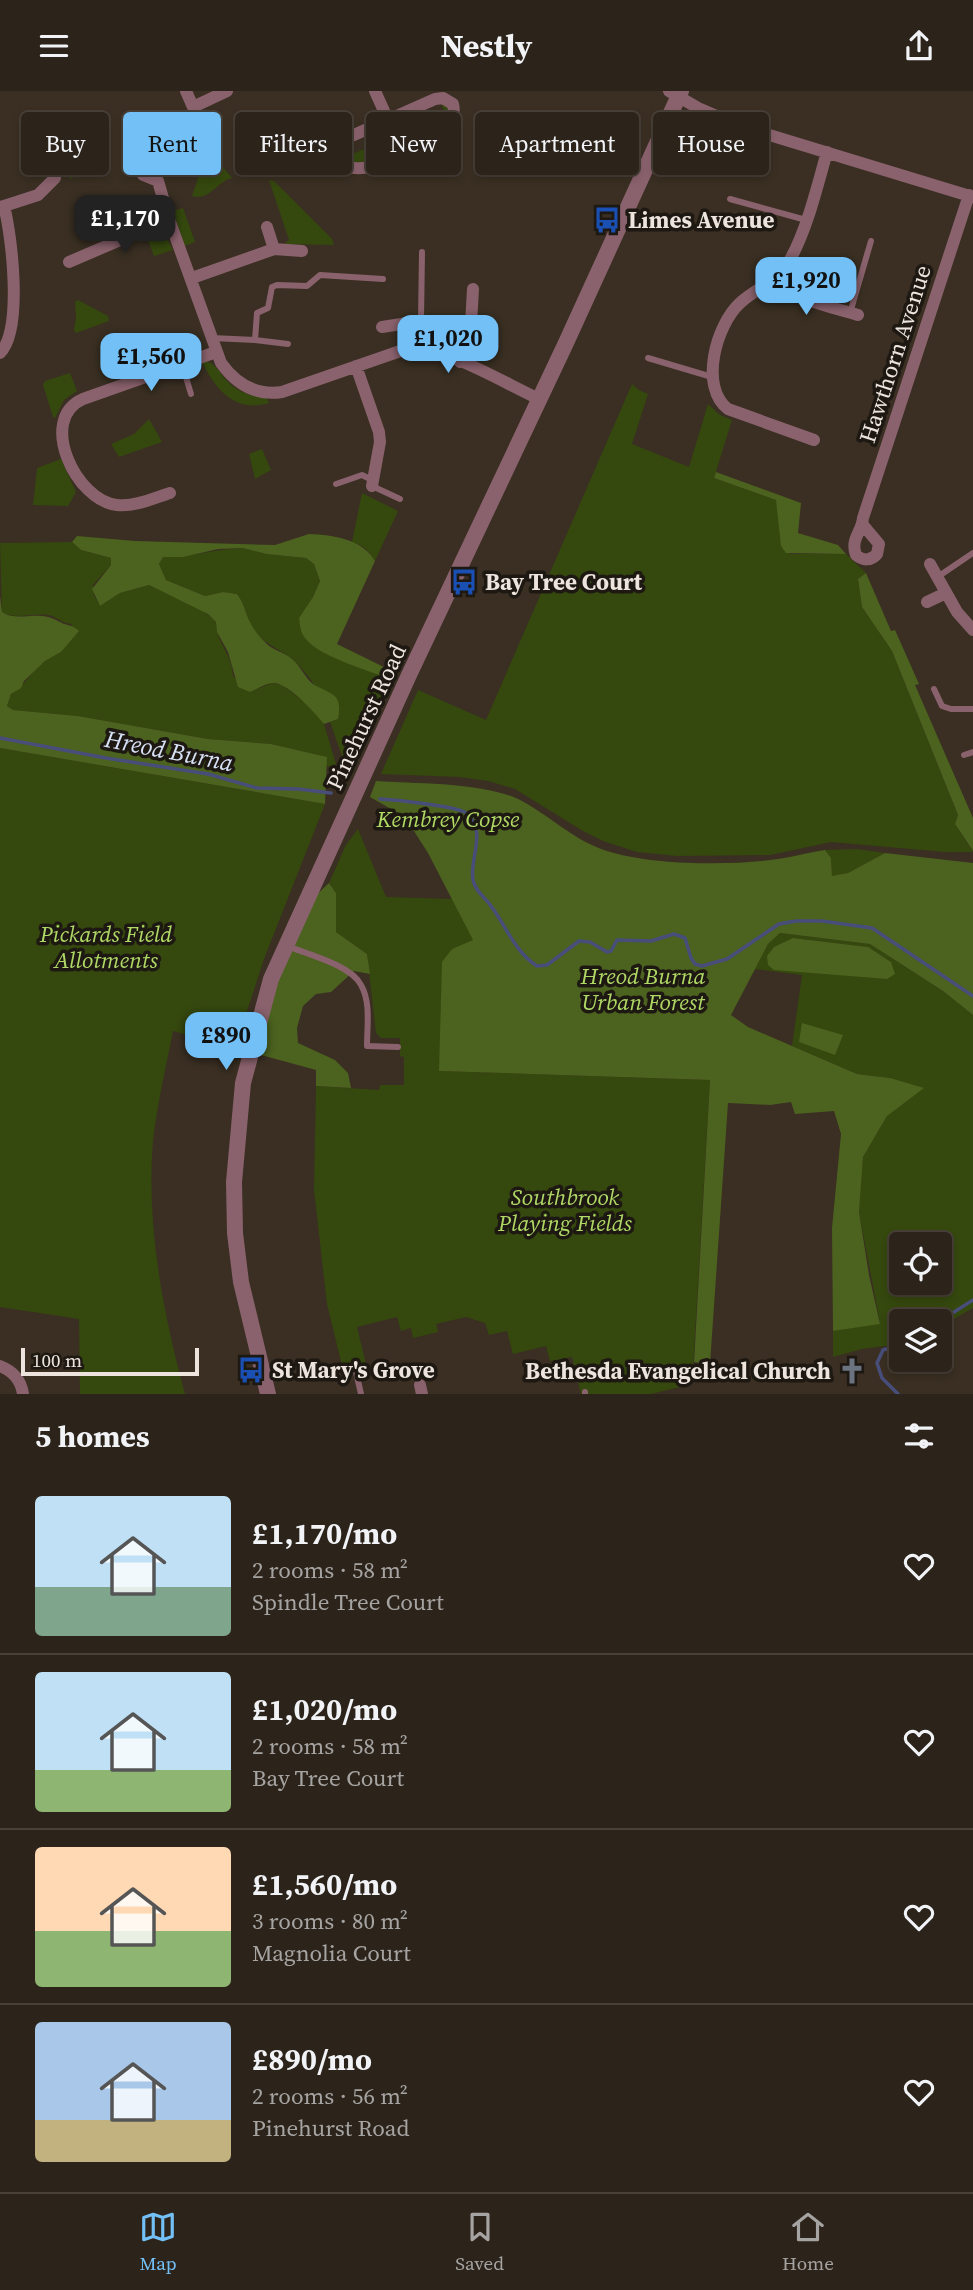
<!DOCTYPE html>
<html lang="en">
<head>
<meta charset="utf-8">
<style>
	body { margin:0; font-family:"Source Serif 4",serif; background:#342b23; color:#f1f3f6; height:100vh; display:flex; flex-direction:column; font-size:26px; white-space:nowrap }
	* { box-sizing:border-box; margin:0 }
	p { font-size:23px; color:#a6a4a2 }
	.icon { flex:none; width:38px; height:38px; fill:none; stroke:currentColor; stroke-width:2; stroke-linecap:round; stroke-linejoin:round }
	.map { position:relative; height:1303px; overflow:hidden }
	.sheet { display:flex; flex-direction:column; background:#2c231a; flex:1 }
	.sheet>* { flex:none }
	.top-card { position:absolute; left:21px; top:21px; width:931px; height:63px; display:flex; gap:14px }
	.buttons { position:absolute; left:889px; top:1141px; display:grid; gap:14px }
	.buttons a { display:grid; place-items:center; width:63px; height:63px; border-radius:7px; background:#2c231a; box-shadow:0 4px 10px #0003,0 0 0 2px #484039; font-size:35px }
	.scale { position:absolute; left:21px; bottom:18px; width:178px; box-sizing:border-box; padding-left:7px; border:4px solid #ede5dd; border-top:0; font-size:19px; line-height:24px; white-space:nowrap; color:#ede5dd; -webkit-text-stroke:5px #1d1812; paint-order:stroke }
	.price { position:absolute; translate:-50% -60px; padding:0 16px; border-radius:14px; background:#73c0f6; color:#111; font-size:23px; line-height:46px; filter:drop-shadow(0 2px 4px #0008) }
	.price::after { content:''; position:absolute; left:50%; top:42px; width:21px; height:16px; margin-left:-10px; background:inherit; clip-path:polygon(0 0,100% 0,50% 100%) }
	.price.selected { background:#222; color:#fff }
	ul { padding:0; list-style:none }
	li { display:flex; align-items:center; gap:21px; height:175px; padding:0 35px }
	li+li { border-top:2px solid #484039 }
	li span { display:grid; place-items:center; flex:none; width:196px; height:140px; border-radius:7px; color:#555 }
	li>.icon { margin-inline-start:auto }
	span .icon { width:84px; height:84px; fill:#fffc; stroke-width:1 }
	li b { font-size:30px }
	h2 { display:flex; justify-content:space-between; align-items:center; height:84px; padding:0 35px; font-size:30px }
	.tag { padding:0 24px; border-radius:7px; background:#2c231a; box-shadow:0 4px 10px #0003,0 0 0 2px #484039; font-size:24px; line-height:63px }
	.tag.selected { background:#73c0f6; color:#111 }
	header { display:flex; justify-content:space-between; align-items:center; height:91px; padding:0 35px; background:#2c231a; font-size:32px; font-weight:700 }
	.tab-bar { display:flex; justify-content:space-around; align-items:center; height:98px; border-top:2px solid #484039; background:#2c231a; font-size:19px; color:#a6a4a2 }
	.tab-bar a { display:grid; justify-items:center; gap:4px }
	.tab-bar .selected { color:#73c0f6 }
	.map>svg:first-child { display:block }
	.green { fill:#35480e; fill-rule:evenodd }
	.forest { fill:#4c621f }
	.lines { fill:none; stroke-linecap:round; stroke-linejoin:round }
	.stream { stroke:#484e7a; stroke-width:3.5 }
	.service { stroke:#8a626d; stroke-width:6 }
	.minor { stroke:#8a626d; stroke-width:12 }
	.tertiary { stroke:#8a626d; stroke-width:16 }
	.labels { text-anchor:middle; stroke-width:7; stroke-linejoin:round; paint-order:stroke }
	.poi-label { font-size:23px; font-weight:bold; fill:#ede5dd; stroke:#1d1812; text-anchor:start }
	.street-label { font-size:23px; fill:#ede5dd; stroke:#1d1812 }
	.park-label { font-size:23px; font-style:italic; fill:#afd865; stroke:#1d1812 }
	.water-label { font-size:24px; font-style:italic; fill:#d9e3f7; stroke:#1d1812 }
</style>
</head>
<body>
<header><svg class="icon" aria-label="menu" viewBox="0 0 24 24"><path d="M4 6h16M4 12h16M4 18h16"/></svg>Nestly<svg class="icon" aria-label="share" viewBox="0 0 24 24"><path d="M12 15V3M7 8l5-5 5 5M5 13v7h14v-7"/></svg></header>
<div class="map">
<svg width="973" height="1303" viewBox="0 0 973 1303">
	<rect width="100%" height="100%" fill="#3a2f22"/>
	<path class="green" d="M441,12l7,4 -3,18 -26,20 -18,-27 19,-8 9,11 16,-7z
		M396,30l19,28h-5l-7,-8 -23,8 1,13 -39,1 -5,-10 8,-10 4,2 4,9 29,-13 -3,-11z
		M91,39l16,17 -36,32 -16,-17z
		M207,61l5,2 20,24c-16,4 -22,23 -40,18z
		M269,89l5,1 58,58 2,6 -47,-1 -2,-1 4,-3z
		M183,117l12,34 -10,4 -12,-35z
		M156,143l10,3 7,13 -19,6 -7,-19z
		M78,209l30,16 1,5 -33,12 -2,-3 2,-12 -1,-16z
		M190,253l4,10 -63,23 -3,-11z
		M206,270c11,4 13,11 20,19 11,12 26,17 41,18l2,5c-34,10 -53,-13 -67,-41z
		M70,282l7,18 -13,9 -9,18 -2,-1 -10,-32 2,-4z
		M632,293l7,6 9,4 -16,50 57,23 19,-63 12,11 12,5 -18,58 62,22 14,54h56l20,19 -8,6 4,28 30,44 66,164 -3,9 18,28h-28l-114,-10 -61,13 -93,1 -40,-4 -34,-11 -20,-10 -68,-42 -27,-8 -29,-4 -78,-3 37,-84 68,30z
		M149,328l13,23 -43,15 -8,-13 23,-10z
		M262,358l9,21 -16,9 -6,-25z
		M61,368l15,33 -8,14 -35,-1 4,-37z
		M362,402l36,18 -23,50c-6,-11 -11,-15 -23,-19z
		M72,451l9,8 30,8v7l-18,20 1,10 6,11 20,-13 29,-8c13,7 63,26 67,38 2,5 1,11 4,17 6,13 12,20 13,36l17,16 22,-9 10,2 30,23 12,16 12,40 -3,3 -7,-1v-9l-55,-13 -63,-5 -130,-23 -65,-6 -6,-4 4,-12c14,-8 21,-24 34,-33 5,-3 11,-6 16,-9l11,-28c-11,-1 -12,-5 -20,-8 -17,-5 -35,5 -50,-4l-2,-69z
		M243,457l23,6 40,4 8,6 6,17 -7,16 -14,21 12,26 19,11 63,25 -43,87h-4l-16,-45 8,-3c-13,-17 -31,-49 -47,-61 -15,-11 -25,-13 -38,-29 -8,-11 -7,-24 -16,-35l-14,-2 -18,4 -39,-16 -7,-16 4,-7c27,0 53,-8 80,-9z
		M0,657l325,56 -61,155 -29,89 -62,-17c-7,36 -16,74 -20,110 -7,85 10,171 32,253h-105l-1,-75 -79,-12z
		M358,738l28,68 66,2 22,42 -22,8 -12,122 270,9 -18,304 -41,10h-70l-9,-37 -22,4 -4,-15 -33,8 -6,-23 -18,4 -4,-12 -19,-6 -30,7 2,8 -25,6 -2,-10 -10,3 -4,-14 -40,10 9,37 -23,6 -16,-66 -13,-114 2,-104 63,4 1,-5h24v-28l-4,-1v-18h-19l-5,-5 -9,-79 -31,-22v-39l-7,-10 17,-38z
		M857,758l28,4 -37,20 -16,4 -1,-19 -6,-8z
		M780,842l90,11 73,47 30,24v293l-33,19v-6h-39v23l-39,5 -29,8v-26l47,-8 -21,-111 1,-27 3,-28 24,-41 3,-38 -33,-4 -65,-28 10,-71 -48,-6 14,-25zM793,847l74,9 24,15zM901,1153h39v39h-39z"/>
	<path class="forest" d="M716,381l85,31 -3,30 40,12 8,9 -60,-1 -5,-7 -5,-46 -62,-22z
		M309,443c24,1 54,5 66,27l-38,83 57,28 -1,8c-22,-9 -79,-24 -90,-45 -3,-5 -3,-11 -4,-17l14,-21 7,-16 -6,-17 -8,-6 -40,-4 -23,-6 -25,1 -35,8h-20l-4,7 7,16 39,16 18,-4 14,2c8,10 8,20 14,30 3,6 8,12 13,17 7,9 20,11 28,18 8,6 13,19 21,25 18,11 30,8 25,35l-14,5c-9,-11 -37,-43 -52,-41 -7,1 -15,6 -22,9l-12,-5 -10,-35 -11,-20 -1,-10 -8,-8 -59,-29 -29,8 -20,13 -8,-17 19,-24v-7l-30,-8 -9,-8 5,-6 58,5 140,4z
		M866,482l25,58 4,-1 24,54 -4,1 58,133v33l-18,-27 3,-9 -66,-164 -30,-44 -4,-28z
		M0,505l2,16c17,11 35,-3 56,9 8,5 14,3 21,10l-18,21 -16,9 -21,20 -3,7 -10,6 -4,12 6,4 65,6 130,23 63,5 56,13 -2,47 -325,-56z
		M376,690c42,3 110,1 146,20 33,18 54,42 92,52 42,12 120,13 164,6 16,-2 31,-7 47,-9l6,8 1,18 16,-3 37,-20 88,10v152l-30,-24 -73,-47 -90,-11 -12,11 -37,71 17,12 109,47 33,4 34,10 -37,28 -24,41 -4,55 10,63 11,49 -47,7 -1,-103 9,-94 -7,-23 -39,3 -4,-12 -21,3 -42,-2 -18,261 -16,-2 16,-282 -271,-9 3,-109 10,-13 21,-9 -45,-87 -23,-36 -35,-20z
		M329,792l7,10v39l31,22 3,20 -16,-3 -23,21 -15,2 -13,12 -6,22 1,15 37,17 13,13 3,15 -35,-2v-16l-55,-15 3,-36 16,-46 32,-74z
		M793,847l75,9 23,15 4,12 -8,5 -113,-9 -6,-5 -1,-9 7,-9z
		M802,932l41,12 -8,20 -36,-13z"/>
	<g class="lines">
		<path class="stream" d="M0,647l106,20 102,16 49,14 41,1 33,4
			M380,708c15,1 77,7 86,14 22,18 3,45 7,67 2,11 12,17 18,26 15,20 24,46 46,60l10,-1 32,-24 11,1 17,10 4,-1 6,-11 34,1 23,-7 11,4 6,20 4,6 7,2 25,-7 52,-35 17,-3h26l50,7 101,68
			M940,1230l33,-21
			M898,1303l-16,-16 -5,-15 6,-13 18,-5"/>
		<path class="service" d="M730,108l76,21
			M850,222l21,-72
			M421,230l1,-69
			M212,247l43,2 2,-27 11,-5 4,-21 5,-2 30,1 13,-11 63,4
			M255,249l33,4
			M648,267l64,19
			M182,273l9,30
			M336,393l26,-9 10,5
			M372,395l28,13
			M939,485l34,-23
			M934,598l8,17 9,3h22
			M964,664l9,-3
			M287,855c20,8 64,19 74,39 10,17 6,42 6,61l31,1
			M356,1281l5,22
			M585,1301v2"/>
		<path class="minor" d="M186,0l7,16 34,-16
			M375,0l13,29
			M669,0l29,17 42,18 233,71
			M443,7l10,6c10,40 -92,81 -119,57l-1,-9 5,-10 97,-43z
			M143,84l15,6 11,38 52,144c15,21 35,33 61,29l127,-44c43,2 91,33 130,51
			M4,115l34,-11 17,-17
			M0,116l4,-1c8,31 19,124 -4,147
			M274,158l28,2
			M69,171l100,-43
			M192,187l82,-29 -7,-22
			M776,188c23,23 53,27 82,36
			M382,236l39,-6 47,14
			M460,271l11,-38 2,-35
			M356,275l23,66 1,10 -8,44
			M814,349l-86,-31c-29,-22 -12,-84 12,-106 20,-18 36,-18 51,-45 17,-32 26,-71 36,-106
			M170,402c-16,5 -35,14 -53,12 -41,-4 -80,-86 -34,-106l133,-47
			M863,434l16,19 -2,10c-6,7 -14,7 -21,1 -6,-16 6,-23 7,-37l106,-323
			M930,473l27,48 16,18
			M927,511l19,-9
			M0,1275c13,5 21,14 23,28
			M420,1294l2,9"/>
		<path class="tertiary" d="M268,1303l-27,-112 -6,-49 -1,-51 9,-99 28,-104 138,-304 156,-330 116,-254"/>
	</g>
	<defs>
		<g id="bus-bare" transform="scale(2.1)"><path d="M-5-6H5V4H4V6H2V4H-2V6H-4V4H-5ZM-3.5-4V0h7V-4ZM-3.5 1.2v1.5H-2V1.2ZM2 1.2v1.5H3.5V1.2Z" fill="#1a4fb4" stroke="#1d1812" stroke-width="2.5" paint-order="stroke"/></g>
		<g id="church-bare" transform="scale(2.1)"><path d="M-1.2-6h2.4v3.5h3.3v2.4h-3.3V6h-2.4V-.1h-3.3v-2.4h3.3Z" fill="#6b7280" stroke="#1d1812" stroke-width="2.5" paint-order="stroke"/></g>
	</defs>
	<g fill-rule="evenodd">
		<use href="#bus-bare" x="607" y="129"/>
		<use href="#bus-bare" x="464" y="491"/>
		<use href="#bus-bare" x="251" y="1279"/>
		<use href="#church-bare" x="852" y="1280"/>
	</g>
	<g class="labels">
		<g class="poi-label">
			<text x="628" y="137">Limes Avenue</text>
			<text x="485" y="499">Bay Tree Court</text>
			<text x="272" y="1287">St Mary's Grove</text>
			<text x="831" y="1288" text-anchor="end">Bethesda Evangelical Church</text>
		</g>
		<g class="street-label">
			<text transform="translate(895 263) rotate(-72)" y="8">Hawthorn Avenue</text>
			<text transform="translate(366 626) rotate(-65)" y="8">Pinehurst Road</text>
		</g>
		<g class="park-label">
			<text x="448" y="736">Kembrey Copse</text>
			<text x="106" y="851">Pickards Field<tspan x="106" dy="26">Allotments</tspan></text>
			<text x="643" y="893">Hreod Burna<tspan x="643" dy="26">Urban Forest</tspan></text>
			<text x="565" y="1114">Southbrook<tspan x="565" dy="26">Playing Fields</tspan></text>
		</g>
		<g class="water-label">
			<text transform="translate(169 660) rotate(11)" y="8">Hreod Burna</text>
		</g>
	</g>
</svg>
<div class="buttons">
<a><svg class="icon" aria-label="locate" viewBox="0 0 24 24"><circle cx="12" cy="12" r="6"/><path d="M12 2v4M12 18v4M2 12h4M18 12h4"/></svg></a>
<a><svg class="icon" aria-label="layers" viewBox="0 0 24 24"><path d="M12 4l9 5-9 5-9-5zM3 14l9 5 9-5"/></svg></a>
</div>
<div class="scale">100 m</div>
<b class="price selected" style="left:125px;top:164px">£1,170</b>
<b class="price" style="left:806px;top:226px">£1,920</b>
<b class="price" style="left:448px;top:284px">£1,020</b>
<b class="price" style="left:151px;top:302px">£1,560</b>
<b class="price" style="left:226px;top:981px">£890</b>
<div class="top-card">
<a class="tag">Buy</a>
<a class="tag selected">Rent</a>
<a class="tag">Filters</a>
<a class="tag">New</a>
<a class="tag">Apartment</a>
<a class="tag">House</a>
</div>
</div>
<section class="sheet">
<h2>5 homes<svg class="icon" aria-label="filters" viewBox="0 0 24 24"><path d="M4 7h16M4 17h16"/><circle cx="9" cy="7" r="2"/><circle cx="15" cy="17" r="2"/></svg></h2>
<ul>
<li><span style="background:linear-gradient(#bfe0f5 65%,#7fa58c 0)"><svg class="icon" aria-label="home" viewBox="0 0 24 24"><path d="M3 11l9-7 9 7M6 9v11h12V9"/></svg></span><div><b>£1,170/mo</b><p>2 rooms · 58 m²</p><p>Spindle Tree Court</p></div><svg class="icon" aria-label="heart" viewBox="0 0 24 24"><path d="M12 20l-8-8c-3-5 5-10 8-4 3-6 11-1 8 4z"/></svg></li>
<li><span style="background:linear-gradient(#bfe0f5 70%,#8fb573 0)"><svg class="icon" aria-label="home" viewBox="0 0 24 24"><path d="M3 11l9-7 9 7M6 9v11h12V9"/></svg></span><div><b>£1,020/mo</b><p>2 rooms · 58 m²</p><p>Bay Tree Court</p></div><svg class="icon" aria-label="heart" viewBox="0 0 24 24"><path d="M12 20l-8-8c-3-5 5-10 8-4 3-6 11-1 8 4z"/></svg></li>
<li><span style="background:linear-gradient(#ffd9b3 60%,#8fb573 0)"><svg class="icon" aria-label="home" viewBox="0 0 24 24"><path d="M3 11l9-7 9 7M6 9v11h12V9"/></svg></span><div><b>£1,560/mo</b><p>3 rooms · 80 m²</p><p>Magnolia Court</p></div><svg class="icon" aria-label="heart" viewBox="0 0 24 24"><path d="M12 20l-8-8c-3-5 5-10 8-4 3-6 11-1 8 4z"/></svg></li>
<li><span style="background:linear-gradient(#a9c7e8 70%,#c2b280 0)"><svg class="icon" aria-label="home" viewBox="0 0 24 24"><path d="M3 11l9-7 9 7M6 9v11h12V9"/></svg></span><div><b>£890/mo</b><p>2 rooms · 56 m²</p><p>Pinehurst Road</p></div><svg class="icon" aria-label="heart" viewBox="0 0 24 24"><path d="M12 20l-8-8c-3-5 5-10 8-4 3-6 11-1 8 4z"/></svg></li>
</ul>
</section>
<nav class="tab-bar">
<a class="selected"><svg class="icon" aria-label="map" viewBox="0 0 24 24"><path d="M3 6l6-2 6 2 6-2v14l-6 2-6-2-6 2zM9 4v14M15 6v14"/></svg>Map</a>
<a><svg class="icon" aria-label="saved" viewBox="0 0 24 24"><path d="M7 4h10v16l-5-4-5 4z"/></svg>Saved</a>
<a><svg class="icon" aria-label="home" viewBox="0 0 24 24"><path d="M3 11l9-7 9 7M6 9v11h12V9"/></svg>Home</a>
</nav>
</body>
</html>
